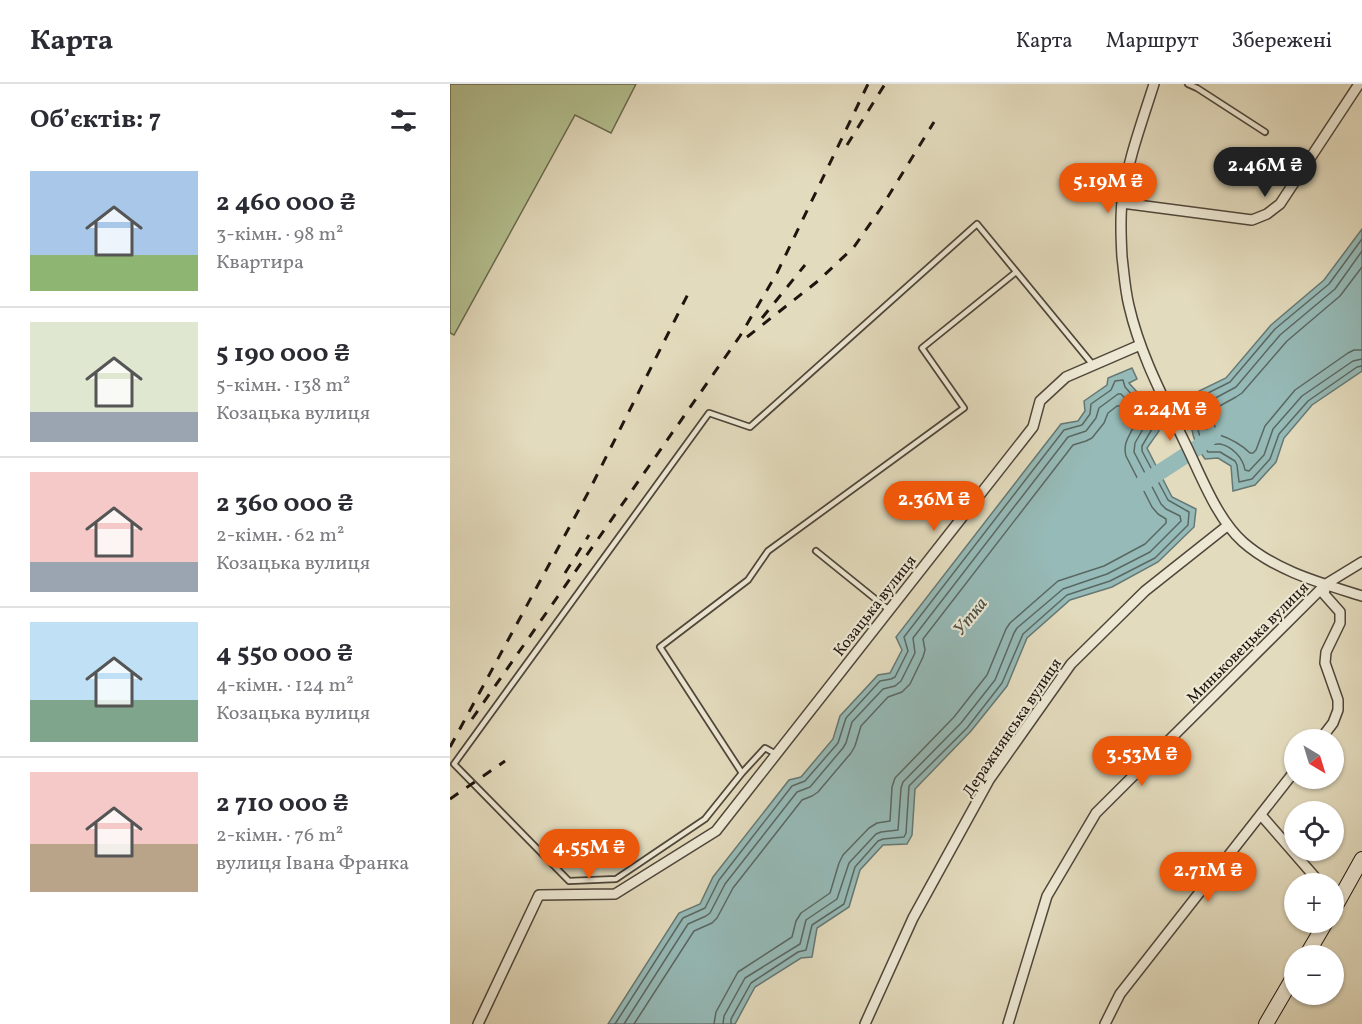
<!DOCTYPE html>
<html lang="uk">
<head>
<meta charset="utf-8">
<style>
	body { margin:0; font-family:Vollkorn,serif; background:#f2f2f3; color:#2b2b33; height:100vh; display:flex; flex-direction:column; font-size:22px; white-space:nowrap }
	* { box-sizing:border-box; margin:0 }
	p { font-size:20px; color:#7c7c81 }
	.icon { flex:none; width:33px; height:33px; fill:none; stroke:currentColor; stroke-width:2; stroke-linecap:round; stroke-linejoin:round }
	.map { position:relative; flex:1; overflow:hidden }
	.sheet { display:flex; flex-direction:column; background:#fff; width:450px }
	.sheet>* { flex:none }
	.needle { width:39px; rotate:142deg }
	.buttons { position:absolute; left:834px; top:645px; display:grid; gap:12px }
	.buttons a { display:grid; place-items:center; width:60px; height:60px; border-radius:50%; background:#fff; box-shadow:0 2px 4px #0004; font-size:30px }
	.price { position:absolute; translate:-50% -51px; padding:0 14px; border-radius:21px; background:#ea580c; color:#fff; font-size:20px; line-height:39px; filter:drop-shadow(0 2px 3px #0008) }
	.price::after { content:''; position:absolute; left:50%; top:36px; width:18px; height:14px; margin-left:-9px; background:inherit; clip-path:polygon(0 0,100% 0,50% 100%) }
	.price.active { background:#222; color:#fff }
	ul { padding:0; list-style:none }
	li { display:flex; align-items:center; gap:18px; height:150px; padding:0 30px }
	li+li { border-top:2px solid #e1e1e2 }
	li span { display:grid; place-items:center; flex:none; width:168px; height:120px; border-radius:0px; color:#555 }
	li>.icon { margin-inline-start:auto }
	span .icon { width:72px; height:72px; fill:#fffc; stroke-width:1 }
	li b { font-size:26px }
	h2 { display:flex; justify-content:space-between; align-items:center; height:72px; padding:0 30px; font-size:26px }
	header { display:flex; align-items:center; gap:36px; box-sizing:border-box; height:84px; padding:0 30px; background:#fff; border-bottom:2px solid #e1e1e2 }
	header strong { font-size:28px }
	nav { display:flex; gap:33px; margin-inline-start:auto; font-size:21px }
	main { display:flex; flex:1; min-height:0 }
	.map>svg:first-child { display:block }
	.green { fill:#b4c090; stroke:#6a6a50; stroke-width:1.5 }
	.water { fill:#96bab7; stroke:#667874; stroke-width:1.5 }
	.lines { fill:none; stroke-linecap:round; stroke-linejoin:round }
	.shore { stroke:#5a6863; stroke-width:1.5 }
	.river { stroke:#96bab7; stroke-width:16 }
	.service-casing { stroke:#50463a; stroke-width:8 }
	.minor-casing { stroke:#50463a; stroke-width:12 }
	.secondary-casing { stroke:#1f150f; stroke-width:16 }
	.service { stroke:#ede8d4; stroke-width:4.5 }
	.minor { stroke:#ede8d4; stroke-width:9 }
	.secondary { stroke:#ede8d4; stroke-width:14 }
	.rail { stroke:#1f150f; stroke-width:3; stroke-dasharray:10 10; stroke-linecap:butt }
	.labels { text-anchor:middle; stroke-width:4.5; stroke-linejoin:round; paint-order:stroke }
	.street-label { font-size:16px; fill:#1f150f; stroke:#ede8d4 }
	.water-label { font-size:18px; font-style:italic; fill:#494f4a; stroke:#ede8d4 }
</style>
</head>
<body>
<header>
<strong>Карта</strong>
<nav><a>Карта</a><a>Маршрут</a><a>Збережені</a></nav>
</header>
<main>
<section class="sheet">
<h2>Об’єктів: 7<svg class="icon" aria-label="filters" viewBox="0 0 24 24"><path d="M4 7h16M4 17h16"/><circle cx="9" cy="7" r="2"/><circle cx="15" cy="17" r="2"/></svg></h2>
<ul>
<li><span style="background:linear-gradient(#a9c7e8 70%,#8fb573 0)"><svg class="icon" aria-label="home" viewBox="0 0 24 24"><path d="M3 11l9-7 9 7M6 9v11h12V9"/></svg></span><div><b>2 460 000 ₴</b><p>3-кімн. · 98 m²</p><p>Квартира</p></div></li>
<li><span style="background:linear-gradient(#dfe7d0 75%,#9aa5b1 0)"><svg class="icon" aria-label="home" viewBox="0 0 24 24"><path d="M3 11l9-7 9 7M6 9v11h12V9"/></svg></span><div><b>5 190 000 ₴</b><p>5-кімн. · 138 m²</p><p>Козацька вулиця</p></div></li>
<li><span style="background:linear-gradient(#f6c9c9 75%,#9aa5b1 0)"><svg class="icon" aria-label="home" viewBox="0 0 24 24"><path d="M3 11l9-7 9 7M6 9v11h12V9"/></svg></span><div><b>2 360 000 ₴</b><p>2-кімн. · 62 m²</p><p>Козацька вулиця</p></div></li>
<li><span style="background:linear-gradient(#bfe0f5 65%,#7fa58c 0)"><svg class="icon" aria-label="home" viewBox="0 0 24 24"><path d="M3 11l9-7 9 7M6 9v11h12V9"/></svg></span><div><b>4 550 000 ₴</b><p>4-кімн. · 124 m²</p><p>Козацька вулиця</p></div></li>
<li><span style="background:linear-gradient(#f6c9c9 60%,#b9a48a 0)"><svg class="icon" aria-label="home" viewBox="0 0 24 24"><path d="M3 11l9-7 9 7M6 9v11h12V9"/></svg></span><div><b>2 710 000 ₴</b><p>2-кімн. · 76 m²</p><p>вулиця Івана Франка</p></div></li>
</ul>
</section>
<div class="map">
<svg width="912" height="940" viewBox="0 0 912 940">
	<rect width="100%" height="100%" fill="#e3dbbd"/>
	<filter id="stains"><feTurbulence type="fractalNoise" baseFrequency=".00333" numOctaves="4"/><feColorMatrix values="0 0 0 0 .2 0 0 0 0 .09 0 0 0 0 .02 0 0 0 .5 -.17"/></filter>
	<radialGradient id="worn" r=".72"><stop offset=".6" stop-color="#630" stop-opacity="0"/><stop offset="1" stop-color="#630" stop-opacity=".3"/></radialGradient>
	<path class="green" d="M0,0h186l-25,49 -36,-18 -121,220 -4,-2z"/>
	<path class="water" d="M912,145v142l-50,34 -28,33 -8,24 -21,23 -22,6 -2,-25 -13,-8 -13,1c-10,-13 -16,-31 -14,-48 0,-6 4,-13 6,-19l29,-14 45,-53 53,-45z
		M682,284l5,11 -8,4 17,19 13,29 -12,17 25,49 24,12 -2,18 -36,35 -46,25 -42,13 -43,38 -20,48 -36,45 -56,58 -3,46 -5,9 -24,1 -23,25 -11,37 -32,21 -5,29 -11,1 -46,29 -20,37h-127l71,-111 21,-9 13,-27 76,-97 12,-3 32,-38 7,-23 38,-41 12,-2 12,-23 -6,-13 165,-213 17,-3 7,-10 -1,-10 23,-16 1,-7z"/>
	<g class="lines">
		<path class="shore" d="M912,155l-33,45 -54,45 -45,53 -28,14c-2,5 -4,10 -5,14 -2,14 3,32 11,42h12l15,9 2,4 2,17 13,-3 18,-20 9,-25 29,-33 49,-34 5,-1
			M912,167l-27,38 -55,46 -44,52 -28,15c-4,11 -3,20 0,32 0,2 1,8 2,9 3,2 7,1 10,1 12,2 23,14 25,26l4,1 15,-16 9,-26 29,-33 51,-35 9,-2
			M912,183l-22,29 -53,45 -45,52 -6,4 -20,11c-4,9 -2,17 1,26 12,4 23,9 33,19h3l3,-3 9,-24 30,-36 53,-37 6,-3h8
			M165,940l68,-106 22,-10 14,-28 73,-94 13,-5 33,-38 8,-25 34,-37 11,-2 4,-2 13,-26 -4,-14 160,-207 18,-5 8,-11 1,-10 20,-14 4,-9 8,-1 2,7 16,18 11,24 -10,17v5l26,49 21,12 -1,13 -33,33 -45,23 -43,14 -44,39 -21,49 -35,45 -58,58 -3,47 -2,4 -21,2 -5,2 -23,26 -11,37 -32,21 -6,25 -8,2 -47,31 -20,36v5
			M174,940l64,-100 18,-8 4,-3 15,-29 72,-92 13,-5 33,-39 3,-5 6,-21 31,-33 12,-3 6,-5 14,-28 -2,-15 155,-201 18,-6 10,-13 3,-10 19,-14h3l14,15 8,20 -8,14 -1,9 27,52 5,5 14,7 1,5 -31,31 -43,22 -44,15 -46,39 -3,5 -19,47 -34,43 -58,59 -2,6 -3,42 -17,2 -5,2 -27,29 -12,36 -31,21 -6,24 -55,34 -21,38 -1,8
			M184,940l60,-93 18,-8 5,-5 16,-30 69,-88 10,-4 6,-4 33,-39 4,-7 6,-20 27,-29 14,-5 8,-8 13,-27 2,-7 -2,-11 150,-194 13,-4 6,-3 12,-15 4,-10 9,-7h3l7,8 6,14c-5,10 -10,16 -7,28l26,51 6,7 8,5v4l-21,21 -41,22 -46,15 -48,42 -4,6 -19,46 -33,42 -59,61 -3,9 -2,34 -13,2 -8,5 -26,27 -4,8 -9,30 -29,20 -5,8 -4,16 -54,35 -22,40 -2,12"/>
		<path class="river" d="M693,399l54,-35 16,-13"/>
		<g class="service-casing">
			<path id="service" d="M738,0l9,4 68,44
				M366,467l73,59
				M326,670l-11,-6 -23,25 -37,46 -89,60 -47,2 -115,-117 255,-351 41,14 227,-203 116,141
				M292,689l-82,-126 88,-67 20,-29 196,-143 -42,-60 94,-76"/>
		</g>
		<g class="minor-casing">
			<path id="minor" d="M704,0c-12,38 -27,78 -32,118 -2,18 -1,37 0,55 2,16 3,33 7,49 11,48 34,91 55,135 16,32 32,77 59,101 33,29 78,41 119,54
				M672,119l130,17 15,-6 13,-10 79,-120
				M870,656l13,-17 5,-13v-10l-13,-37 1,-11 14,-29v-11l-16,-18 2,-10
				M811,731l60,69
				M28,940l61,-129 76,-1 101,-63 317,-404 7,-26 26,-24 74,-32
				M415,940l48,-106 76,-138 82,-116 74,-73 82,-65
				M558,940l39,-128 49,-83 230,-229 36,-22
				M655,940l15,-30 174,-222"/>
		</g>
		<g class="secondary-casing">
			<path id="secondary" d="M884,825l28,-50
				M856,872l20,-34
				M816,940l28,-48"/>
		</g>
		<use href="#service" class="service"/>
		<use href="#minor" class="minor"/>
		<use href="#secondary" class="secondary"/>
		<path class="rail" d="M397,61l38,-61
			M312,234l43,-53
			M297,253l71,-56 36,-34 27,-39 53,-86
			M115,489l24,-38
			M22,635l268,-383 37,-63 91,-189
			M0,663l139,-256 102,-203
			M0,715l55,-38"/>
	</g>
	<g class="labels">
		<g class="street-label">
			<text transform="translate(424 521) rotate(-52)" y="6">Козацька вулиця</text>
			<text transform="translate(797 558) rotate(-45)" y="6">Миньковецька вулиця</text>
			<text transform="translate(561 643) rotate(-56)" y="6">Деражнянська вулиця</text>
		</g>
		<g class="water-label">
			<text transform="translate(520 532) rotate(-51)" y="6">Утка</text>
		</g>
	</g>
	<rect width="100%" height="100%" filter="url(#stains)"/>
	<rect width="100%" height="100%" fill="url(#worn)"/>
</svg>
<div class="buttons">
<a><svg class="needle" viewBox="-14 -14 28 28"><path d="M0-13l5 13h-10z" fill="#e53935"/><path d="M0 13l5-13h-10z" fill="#7c7c81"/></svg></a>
<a><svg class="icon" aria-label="locate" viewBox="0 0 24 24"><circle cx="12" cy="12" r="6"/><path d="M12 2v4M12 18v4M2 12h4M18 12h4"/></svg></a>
<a>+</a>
<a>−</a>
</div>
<b class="price active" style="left:815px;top:114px">2.46M ₴</b>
<b class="price" style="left:658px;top:130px">5.19M ₴</b>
<b class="price" style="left:720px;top:358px">2.24M ₴</b>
<b class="price" style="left:484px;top:448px">2.36M ₴</b>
<b class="price" style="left:692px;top:703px">3.53M ₴</b>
<b class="price" style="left:139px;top:796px">4.55M ₴</b>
<b class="price" style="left:758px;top:819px">2.71M ₴</b>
</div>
</main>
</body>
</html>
